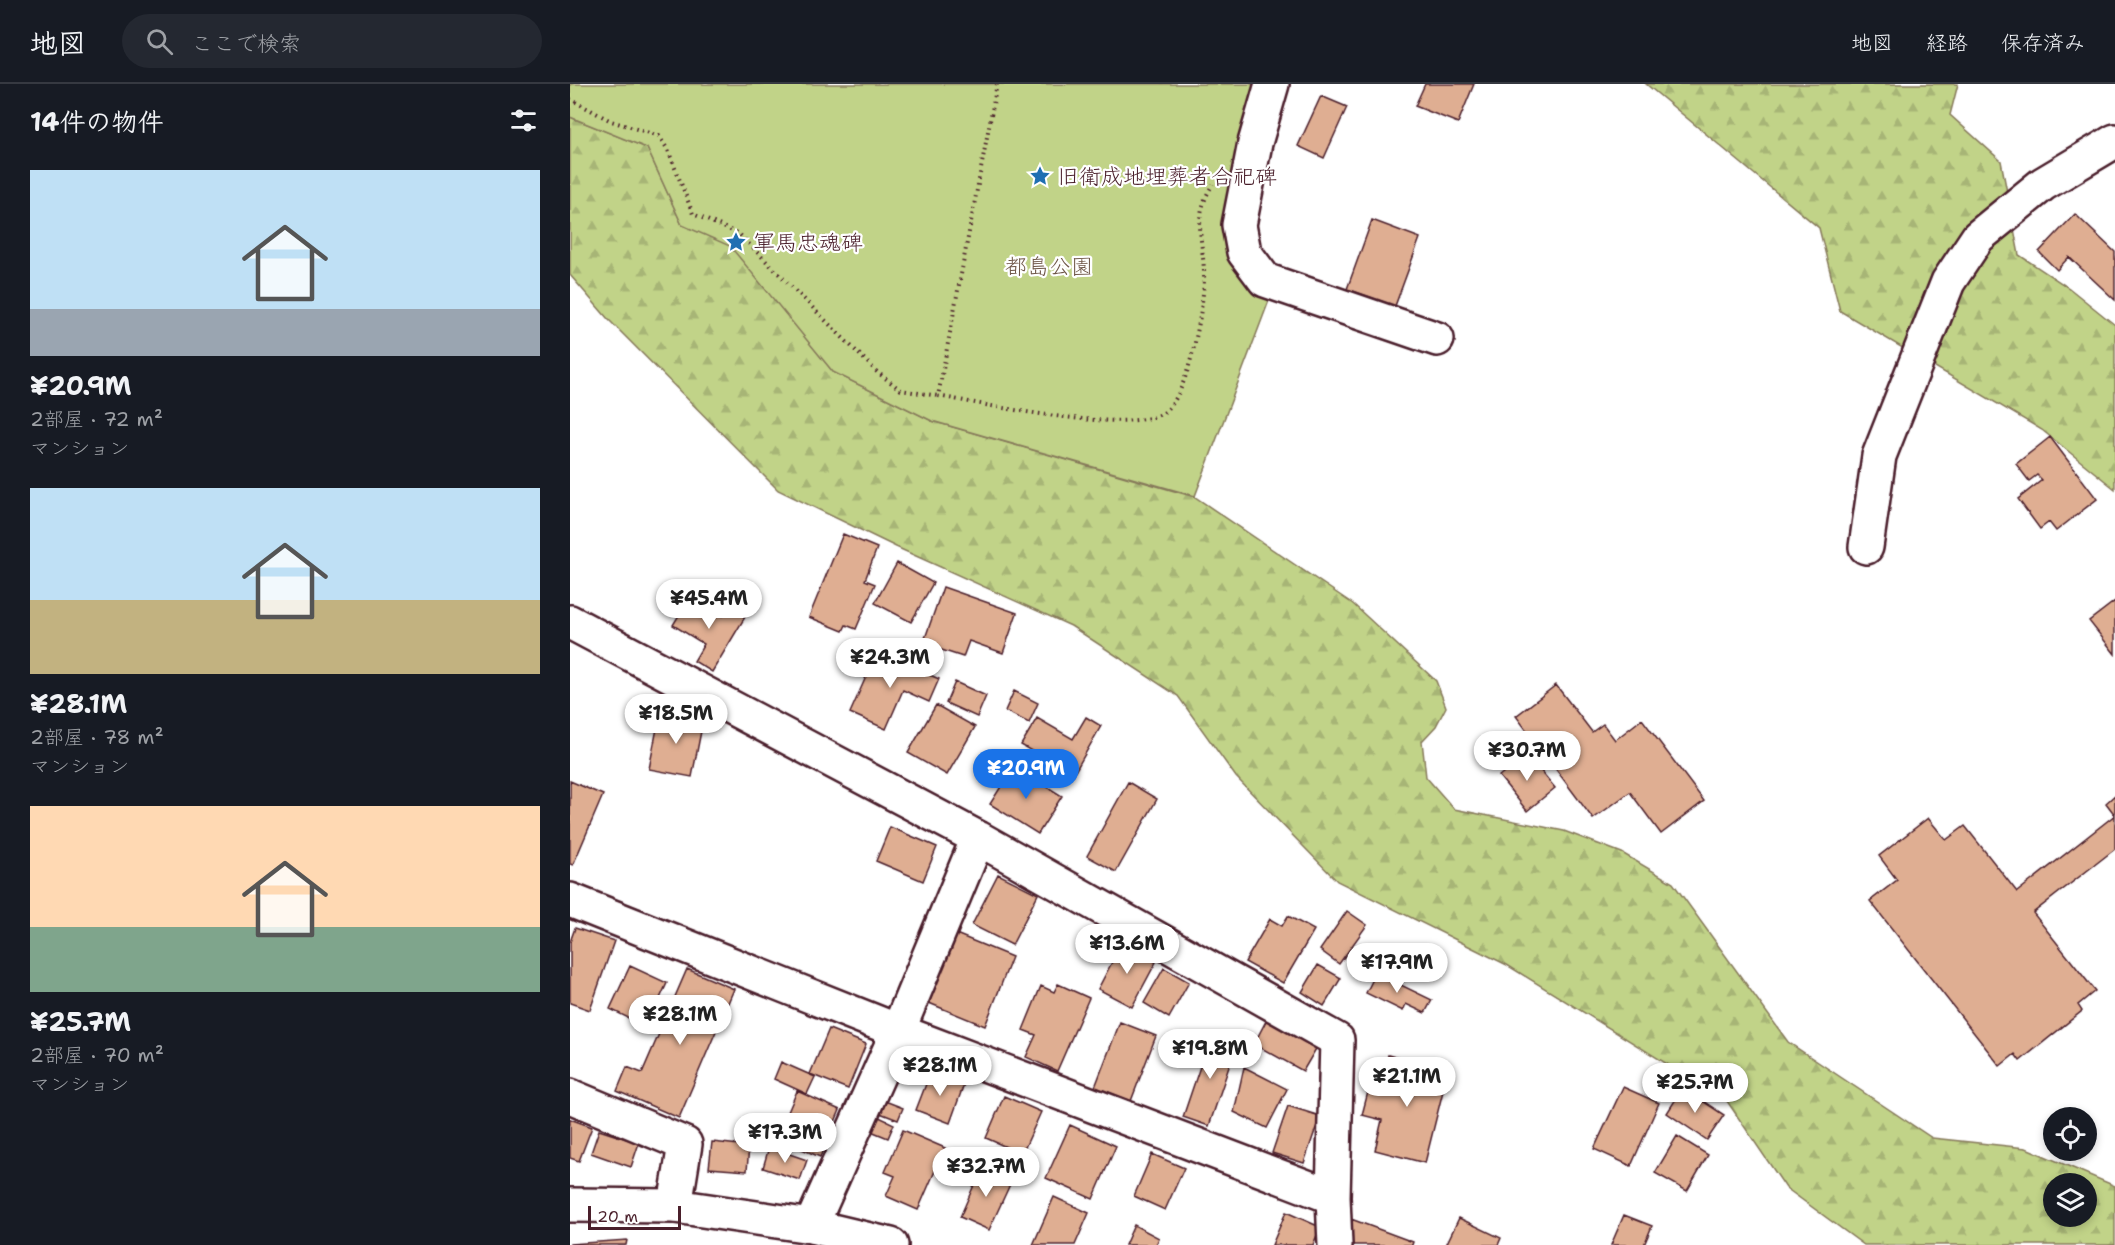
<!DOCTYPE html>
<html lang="ja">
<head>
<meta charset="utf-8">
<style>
	body { margin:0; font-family:"Shantell Sans","Klee One",sans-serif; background:#242831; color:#f1f3f6; height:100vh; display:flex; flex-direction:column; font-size:22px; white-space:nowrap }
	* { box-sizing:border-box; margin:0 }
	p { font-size:20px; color:#9ea1a6 }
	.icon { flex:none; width:33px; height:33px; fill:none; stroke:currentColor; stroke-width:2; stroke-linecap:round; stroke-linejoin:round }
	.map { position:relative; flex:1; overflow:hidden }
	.sheet { display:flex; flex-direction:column; background:#171b24; width:570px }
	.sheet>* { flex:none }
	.tools { position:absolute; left:1473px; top:1023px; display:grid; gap:12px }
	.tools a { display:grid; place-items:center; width:54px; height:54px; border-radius:50%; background:#171b24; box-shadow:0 3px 9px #0003; font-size:30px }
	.scale { position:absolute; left:18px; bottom:15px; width:93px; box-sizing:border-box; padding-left:6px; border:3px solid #4a1f2b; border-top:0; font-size:16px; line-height:21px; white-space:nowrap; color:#4a1f2b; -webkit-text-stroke:4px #fff; paint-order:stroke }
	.price { position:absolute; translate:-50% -51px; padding:0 14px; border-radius:21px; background:#fff; color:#222; font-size:20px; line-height:39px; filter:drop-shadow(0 2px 3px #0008) }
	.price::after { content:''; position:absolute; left:50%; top:36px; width:18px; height:14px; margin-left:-9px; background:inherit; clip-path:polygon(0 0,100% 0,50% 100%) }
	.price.active { background:#1a73e8; color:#fff }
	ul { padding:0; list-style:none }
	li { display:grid; align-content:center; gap:12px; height:318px; padding:0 30px }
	li span { display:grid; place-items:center; height:186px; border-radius:0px; color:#555 }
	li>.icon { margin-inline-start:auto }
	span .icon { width:108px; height:108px; fill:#fffc; stroke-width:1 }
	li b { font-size:26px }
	h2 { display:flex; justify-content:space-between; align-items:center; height:72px; padding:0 30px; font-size:26px }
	header { display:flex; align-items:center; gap:36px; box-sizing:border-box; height:84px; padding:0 30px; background:#171b24; border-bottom:2px solid #363941 }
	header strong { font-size:28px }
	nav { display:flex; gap:33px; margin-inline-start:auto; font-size:21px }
	.search { width:420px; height:54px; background:#242831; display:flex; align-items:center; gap:15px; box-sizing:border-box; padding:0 21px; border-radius:33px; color:#9ea1a6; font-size:22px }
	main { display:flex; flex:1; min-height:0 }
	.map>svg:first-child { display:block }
	.forest { fill:url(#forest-firs); stroke:#86795a; stroke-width:1.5; fill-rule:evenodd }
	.green { fill:#c1d388; stroke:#86795a; stroke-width:1.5 }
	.building { fill:#dfae92; stroke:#4a1f2b; stroke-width:1.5 }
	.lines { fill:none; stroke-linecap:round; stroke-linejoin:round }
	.street-casing { stroke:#4a1f2b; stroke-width:38 }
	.secondary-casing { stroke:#4a1f2b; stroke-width:38 }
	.path { stroke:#4a1f2b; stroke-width:4; stroke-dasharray:1.5 4.5; stroke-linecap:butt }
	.street { stroke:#fff; stroke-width:33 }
	.secondary { stroke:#fff; stroke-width:33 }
	.labels { text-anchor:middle; stroke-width:4.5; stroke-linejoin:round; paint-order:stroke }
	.poi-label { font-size:22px; fill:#4a1f2b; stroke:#fff; text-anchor:start }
	.park-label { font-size:22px; fill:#6e5547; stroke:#fff }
</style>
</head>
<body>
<header>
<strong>地図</strong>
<div class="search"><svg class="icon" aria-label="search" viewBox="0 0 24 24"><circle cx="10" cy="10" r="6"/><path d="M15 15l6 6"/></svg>ここで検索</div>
<nav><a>地図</a><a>経路</a><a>保存済み</a></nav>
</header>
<main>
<section class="sheet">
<h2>14件の物件<svg class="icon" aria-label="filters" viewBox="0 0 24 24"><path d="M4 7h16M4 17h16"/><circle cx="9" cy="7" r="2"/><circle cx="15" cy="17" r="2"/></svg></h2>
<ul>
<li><span style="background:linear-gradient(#bfe0f5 75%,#9aa5b1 0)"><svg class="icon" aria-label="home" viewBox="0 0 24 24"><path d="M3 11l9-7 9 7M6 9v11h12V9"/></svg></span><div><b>¥20.9M</b><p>2部屋 · 72 m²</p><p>マンション</p></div></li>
<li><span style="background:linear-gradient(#bfe0f5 60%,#c2b280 0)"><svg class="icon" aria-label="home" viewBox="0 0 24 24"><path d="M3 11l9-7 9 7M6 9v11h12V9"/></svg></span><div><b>¥28.1M</b><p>2部屋 · 78 m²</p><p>マンション</p></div></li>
<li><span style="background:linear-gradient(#ffd9b3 65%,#7fa58c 0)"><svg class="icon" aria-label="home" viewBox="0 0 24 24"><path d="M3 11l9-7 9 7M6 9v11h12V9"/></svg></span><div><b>¥25.7M</b><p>2部屋 · 70 m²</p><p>マンション</p></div></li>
</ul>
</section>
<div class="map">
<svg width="1545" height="1161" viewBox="0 0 1545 1161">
	<defs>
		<pattern id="forest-firs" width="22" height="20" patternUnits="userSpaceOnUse" patternTransform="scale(1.5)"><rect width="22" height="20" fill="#c1d388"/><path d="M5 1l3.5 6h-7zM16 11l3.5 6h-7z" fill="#a7b576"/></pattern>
	</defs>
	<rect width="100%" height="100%" fill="#fff"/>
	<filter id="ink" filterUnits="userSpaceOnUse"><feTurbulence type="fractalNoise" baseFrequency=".0167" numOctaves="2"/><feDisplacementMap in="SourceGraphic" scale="12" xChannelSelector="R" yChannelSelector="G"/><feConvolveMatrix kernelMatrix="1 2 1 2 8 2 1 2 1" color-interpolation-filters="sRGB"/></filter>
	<g filter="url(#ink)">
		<path class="forest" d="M1076,0h312l-8,31 51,46 18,94 50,33 46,37v164l-73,-59 -202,-119 -21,-83z
			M0,33l77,31 35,77 48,20 103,127 99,49 263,76 158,107 83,77 10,26 -10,19 -14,15 4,36 28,32 110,22 58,22 51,30 115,159 144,96 94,10 89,38v59h-251l-78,-57 -59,-87 -220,-136 -170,-84 -101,-104 -58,-81 -107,-70 -175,-79 -118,-57 -170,-171 -38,-44zM1484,1100h32v32h-32z"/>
		<path class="green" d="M0,0h693l-33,125 40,89 -75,198 -263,-75 -99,-49 -103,-126 -48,-21 -35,-77 -77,-31z"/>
		<path class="building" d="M855,0h49l-16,39 -43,-17z
			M751,12l26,11 -23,51 -26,-12z
			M1505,130l40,38v48l-46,-43 -12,13 -18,-18z
			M802,136l48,18 -25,68 -48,-17z
			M1480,353l47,62 -41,32 -7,-9 -9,7 -22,-30 24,-19 -5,-5 -8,6 -13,-17z
			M273,450l34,14 -12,32 10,4 -19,45 -10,-4 -3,6 -34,-14z
			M327,479l36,20 -22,39 -36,-19z
			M373,503l74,26 -14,40 -34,-12 -6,16 -40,-13z
			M120,513l32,19 5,-10 18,11 -33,55 -18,-11 10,-17 -31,-19z
			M1545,517v53l-26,-33z
			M307,568l62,27 -10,23 -26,-12 -17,39 -36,-16z
			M385,598l31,14 -9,21 -31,-14z
			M986,601l36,47 11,-8 12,16 27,-21 62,82 -43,33 -31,-42 -37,27 -77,-103z
			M444,607l24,12 -9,20 -24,-12z
			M366,621l39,22 -28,48 -39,-22z
			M90,629l43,8 -11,56 -43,-8z
			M516,633l15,9 -28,49 -52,-30 16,-27 36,21z
			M957,670l28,34 -28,23 -28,-35z
			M444,682l48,30 -24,38 -48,-30z
			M0,697l33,14 -30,70 -3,-1z
			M558,698l29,17 -41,73 -29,-16z
			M1545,711v20l-9,-12z
			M1545,731v34l-82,64 62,78 -17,14 4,6 -62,50 -5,-7 -15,12 -130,-165 27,-21 -18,-24 49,-38 18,22 19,-14 52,66z
			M320,743l47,20 -14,34 -47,-20z
			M428,790l40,20 -26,51 -40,-20z
			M777,827l20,14 -28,39 -19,-14z
			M718,832l26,14 -31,53 -38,-21 25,-43 12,7z
			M5,844l39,13 -24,69 -20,-7v-61z
			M386,850l56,23 -27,69 -56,-23z
			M552,859l34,19 -24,45 -34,-18z
			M748,881l23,13 -17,28 -22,-14z
			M60,882l37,17 -20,44 -37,-18z
			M594,884l25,14 -20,36 -25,-15z
			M117,885l47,20 -55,129 -62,-27 10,-24 15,6z
			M806,889l56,27 -7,13 -19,-9 -3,7 -37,-18z
			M488,900l31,14 -32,73 -31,-14 10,-22 -13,-5 18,-44 13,6z
			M697,935l50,28 -14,24 -49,-27z
			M550,938l36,14 -25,65 -36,-14z
			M259,945l37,15 -18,45 -38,-15z
			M641,950l26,9 -28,83 -26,-9z
			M818,971l60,16 -23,92 -50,-13 7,-30 -20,-5 6,-23 10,3z
			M211,978l34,15 -8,17 -33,-15z
			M674,983l43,22 -20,39 -33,-16z
			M361,987l33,13 -14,39 -34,-13z
			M1053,1003l36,16 -28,63 -37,-17z
			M1113,1004l41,27 -17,25 -40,-27z
			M227,1007l43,19 -20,47 -43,-19z
			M434,1012l37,16 -19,42 -36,-16z
			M315,1017l18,7 -5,12 -18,-7z
			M718,1022l32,10 -16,47 -32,-10z
			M307,1032l17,8 -6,14 -17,-7z
			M0,1035l22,8 -13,34 -9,-3z
			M500,1041l46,21 -23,53 -47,-21z
			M29,1046l40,13 -8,24 -40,-14z
			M333,1046l42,18 -27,62 -32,-14 9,-20 -10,-4z
			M1107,1052l31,19 -21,36 -32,-18z
			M142,1058l37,4 -2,25 -38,-3z
			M199,1063l38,13 -7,20 -37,-12z
			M582,1070l32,14 -19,42 -31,-14z
			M412,1083l30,13 -23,50 -29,-13z
			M484,1113l35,16 -14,32h-42z
			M716,1128l34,15 -7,18h-41z
			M1054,1131l28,11 -8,19h-33z
			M889,1134l42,20 -3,7h-52z
			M781,1135l62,23 -1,3h-70z
			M564,1141l25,13 -3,7h-31z
			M57,1156l-1,5h-56v-1z"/>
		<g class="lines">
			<g class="street-casing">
				<path id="street" d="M702,0l-17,59 -16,82 5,27 21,28 172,59
					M1296,463l13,-91 69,-174 30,-45 65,-53 72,-43
					M0,538l408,216 359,202 -4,157 2,48
					M0,816l328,131 435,166
					M0,1012l115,48 -10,62
					M241,1142l87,-195 80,-193"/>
			</g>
			<g class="secondary-casing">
				<path id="secondary" d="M0,1121l105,1 136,20 80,19"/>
			</g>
			<path class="path" d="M427,0l-59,312c44,8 189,39 225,17 26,-16 40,-104 41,-133 1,-38 -14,-60 9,-96
				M0,15l41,22 48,15 9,14 25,64 46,20 138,138 24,18 37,6"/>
			<use href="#street" class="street"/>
			<use href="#secondary" class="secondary"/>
		</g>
	</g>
	<defs>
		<g id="sight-bare" transform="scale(1.62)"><path d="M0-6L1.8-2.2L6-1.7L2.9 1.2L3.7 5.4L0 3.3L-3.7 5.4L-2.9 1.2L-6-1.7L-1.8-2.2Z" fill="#1f6fb2" stroke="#fff" stroke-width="2.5" paint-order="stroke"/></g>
	</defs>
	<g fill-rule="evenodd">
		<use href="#sight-bare" x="470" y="92"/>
		<use href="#sight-bare" x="166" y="158"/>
	</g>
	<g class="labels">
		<g class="poi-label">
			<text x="487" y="100">旧衛成地埋葬者合祀碑</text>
			<text x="183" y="166">軍馬忠魂碑</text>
		</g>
		<g class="park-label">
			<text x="479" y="190">都島公園</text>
		</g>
	</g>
</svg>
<div class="tools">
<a><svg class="icon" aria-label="locate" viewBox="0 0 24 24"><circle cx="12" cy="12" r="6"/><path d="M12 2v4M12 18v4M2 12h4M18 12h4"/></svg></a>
<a><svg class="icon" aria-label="layers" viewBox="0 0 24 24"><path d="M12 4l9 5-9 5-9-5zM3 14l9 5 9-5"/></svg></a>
</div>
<div class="scale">20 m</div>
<b class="price" style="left:139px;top:546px">¥45.4M</b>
<b class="price" style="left:320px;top:605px">¥24.3M</b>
<b class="price" style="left:106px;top:661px">¥18.5M</b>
<b class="price" style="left:957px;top:698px">¥30.7M</b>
<b class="price active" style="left:456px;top:716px">¥20.9M</b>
<b class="price" style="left:557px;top:891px">¥13.6M</b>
<b class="price" style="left:827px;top:910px">¥17.9M</b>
<b class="price" style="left:110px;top:962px">¥28.1M</b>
<b class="price" style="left:640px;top:996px">¥19.8M</b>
<b class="price" style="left:370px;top:1013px">¥28.1M</b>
<b class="price" style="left:837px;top:1024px">¥21.1M</b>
<b class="price" style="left:1125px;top:1030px">¥25.7M</b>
<b class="price" style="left:215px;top:1080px">¥17.3M</b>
<b class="price" style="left:416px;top:1114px">¥32.7M</b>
</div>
</main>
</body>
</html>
